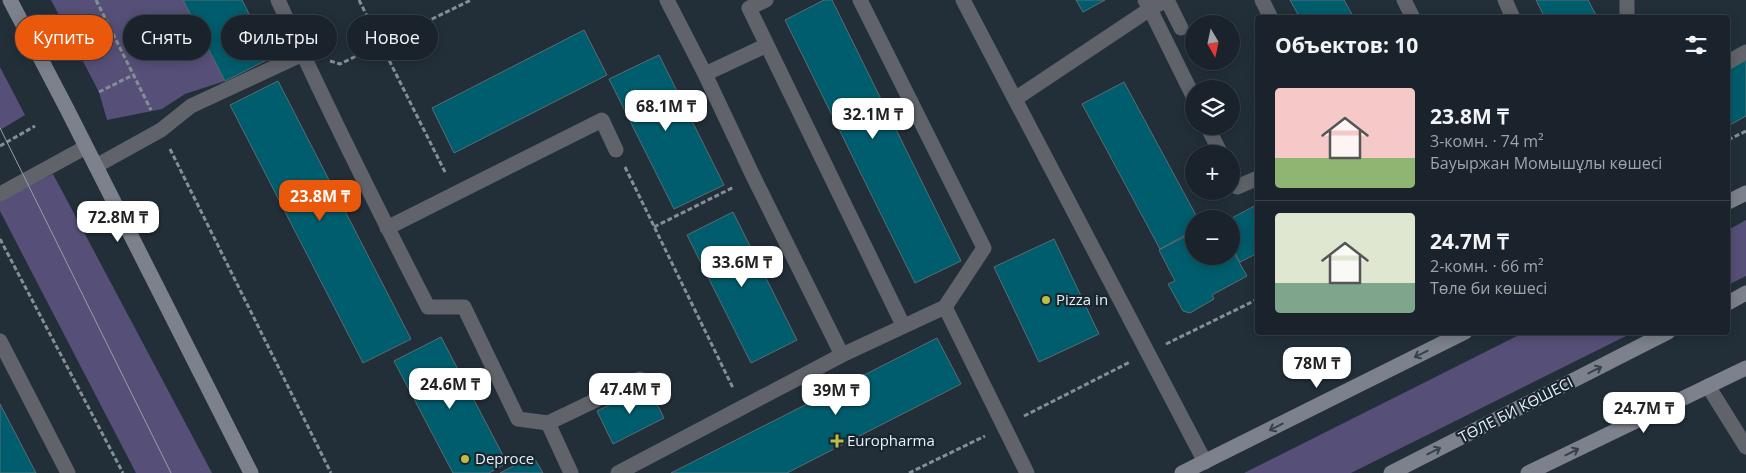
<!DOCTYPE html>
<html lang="ru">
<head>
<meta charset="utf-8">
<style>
	body { margin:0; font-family:"Open Sans",sans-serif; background:#272f37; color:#f1f3f6; height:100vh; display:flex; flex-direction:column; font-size:19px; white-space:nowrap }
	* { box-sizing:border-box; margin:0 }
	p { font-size:16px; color:#9fa4a9 }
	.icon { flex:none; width:28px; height:28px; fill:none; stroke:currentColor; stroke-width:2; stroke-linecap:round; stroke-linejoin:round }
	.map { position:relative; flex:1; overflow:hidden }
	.drawer { position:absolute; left:1255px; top:15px; width:475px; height:320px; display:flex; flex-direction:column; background:#1a232b; border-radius:5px; box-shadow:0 2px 12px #0003,0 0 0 1px #384047 }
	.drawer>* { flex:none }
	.top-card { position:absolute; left:15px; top:15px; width:475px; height:45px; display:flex; gap:10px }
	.needle { width:32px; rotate:171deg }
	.fabs { position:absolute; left:1185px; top:15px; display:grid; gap:10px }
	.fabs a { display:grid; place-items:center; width:55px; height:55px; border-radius:50%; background:#1a232b; box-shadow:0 2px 12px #0003,0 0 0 1px #384047; font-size:25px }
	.price { position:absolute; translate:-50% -42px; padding:0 11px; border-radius:10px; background:#fff; color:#222; font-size:16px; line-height:32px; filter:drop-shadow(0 1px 2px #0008) }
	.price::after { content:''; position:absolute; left:50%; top:30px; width:15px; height:11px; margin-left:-8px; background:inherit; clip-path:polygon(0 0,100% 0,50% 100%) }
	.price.current { background:#ea580c; color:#fff }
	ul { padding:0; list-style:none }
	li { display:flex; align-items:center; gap:15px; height:125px; padding:0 20px }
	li+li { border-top:1px solid #384047 }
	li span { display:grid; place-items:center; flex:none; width:140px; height:100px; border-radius:5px; color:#555 }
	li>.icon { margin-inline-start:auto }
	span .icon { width:60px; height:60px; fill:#fffc; stroke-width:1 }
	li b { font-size:21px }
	h2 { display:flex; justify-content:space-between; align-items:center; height:60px; padding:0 20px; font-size:21px }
	.pill { padding:0 18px; border-radius:22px; background:#1a232b; box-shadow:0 2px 12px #0003,0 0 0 1px #384047; font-size:18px; line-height:45px }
	.pill.current { background:#ea580c; color:#fff }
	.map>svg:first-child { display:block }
	.green { fill:#564f77 }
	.building { fill:#005d6d; stroke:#596d72 }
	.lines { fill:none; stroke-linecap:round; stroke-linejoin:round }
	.path { stroke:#848e96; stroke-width:3; stroke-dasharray:5 2.5; stroke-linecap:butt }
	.lane { stroke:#60636a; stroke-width:15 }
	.secondary { stroke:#7c818b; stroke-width:15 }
	.tram { stroke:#96a0a8; stroke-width:1 }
	.oneway { stroke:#37414b }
	.poi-dot { fill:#bdbf43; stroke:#19252f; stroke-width:2 }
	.labels { text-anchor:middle; stroke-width:4.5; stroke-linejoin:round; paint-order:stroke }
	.poi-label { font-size:15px; fill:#e8f0f6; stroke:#19252f; text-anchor:start }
	.street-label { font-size:15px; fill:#e8f0f6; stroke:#19252f }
</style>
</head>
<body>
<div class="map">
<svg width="1746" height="473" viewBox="0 0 1746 473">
	<rect width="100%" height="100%" fill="#222f39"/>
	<path class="green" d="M51,0h132l42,81 -40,13 -23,15 -55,11 -8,-28z
		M0,67l25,48 -25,15z
		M53,174l159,299h-76l-136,-262v-11z
		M1746,220v56l-18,9v-55z
		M1523,333h109l-281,140h-107z"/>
	<path class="building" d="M183,0h59l29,58 -46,23z
		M824,0h8l129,261 -46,22 -130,-263z
		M1076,0h29l-22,12z
		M1290,0h54l10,18h-54z
		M1536,0h52l9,17 -52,1z
		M584,30l23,45 -153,78 -22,-45z
		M659,55l65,130 -50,24 -65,-130z
		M1746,60v56l-18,10v-56z
		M278,81l133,258 -48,24 -133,-258z
		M1124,82l74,137h-4v11l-34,19 -78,-145z
		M1258,204v49l-18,9 -9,-16v-27h-1z
		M733,212l64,128 -46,23 -64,-128z
		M1194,232v24h37v-8l16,28 -35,19 2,4 -24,14 -7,-2 -15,-27 7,-3 -16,-31z
		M1054,239l45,95 -60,28 -45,-95z
		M441,337l66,126 -18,10h-36l-59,-112z
		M937,338l24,46 -174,89h-116z
		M648,386l16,32 -51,26 -16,-33z
		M0,404l36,69h-36z
		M533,456l10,17h-43z"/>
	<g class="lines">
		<path class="path" d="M96,0l55,110
			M359,0l87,174
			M330,61l10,3 131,-64
			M99,92l34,-17
			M1728,140l18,-9
			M0,146l35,-20
			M170,149l161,324
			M625,167l108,221
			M654,227l80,-40
			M0,239l123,234
			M1166,344l92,-45
			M1024,416l106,-54
			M909,473l76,-37"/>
		<path class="lane" d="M278,0c47,104 98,206 150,307h36l54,112 30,4 23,50
			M667,0l38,74 49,104 88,177
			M766,0l-17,8 154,317
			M963,0l242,462
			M1166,0l-16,9 44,89
			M1167,0l14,28
			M1262,0l9,18
			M1404,0l9,18
			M1505,0l8,18
			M1627,18v-18
			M1728,62l18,-10
			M705,74l62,-29
			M1015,99l135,-90 -5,-9
			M1207,126l14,28
			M96,166l65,-36 30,-24 112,-52
			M1231,175l6,12 21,-9
			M0,194l86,-47
			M387,228l215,-108 14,30
			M945,307l82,166
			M0,341l68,132
			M1708,386l38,61
			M548,423l92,-44
			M618,473l224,-118 103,-48 39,-59 -124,-248"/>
		<path class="secondary" d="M10,0l57,109 184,364
			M1728,202l18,-9
			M1728,303l18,-10
			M1182,473l283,-141
			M1391,473l277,-141
			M1528,473l218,-105"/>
		<path class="tram" d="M0,128l171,345"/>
	</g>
	<defs><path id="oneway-shaft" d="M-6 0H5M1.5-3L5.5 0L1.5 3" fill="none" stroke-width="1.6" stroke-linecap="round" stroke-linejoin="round" transform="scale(1.25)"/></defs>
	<g class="oneway">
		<use href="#oneway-shaft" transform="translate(1421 354) rotate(153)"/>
		<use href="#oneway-shaft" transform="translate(1595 370) rotate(-27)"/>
		<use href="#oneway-shaft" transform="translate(1276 427) rotate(153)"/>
		<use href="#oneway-shaft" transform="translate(1434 451) rotate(-27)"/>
		<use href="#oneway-shaft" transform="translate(1572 452) rotate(-26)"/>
	</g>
	<g class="poi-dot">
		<circle cx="1046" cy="300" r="5"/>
		<path d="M834.5 433.5h5v5h5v5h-5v5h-5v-5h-5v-5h5z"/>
		<circle cx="465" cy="459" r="5"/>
	</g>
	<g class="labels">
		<g class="poi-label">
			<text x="1056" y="305">Pizza in</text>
			<text x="847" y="446">Europharma</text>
			<text x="475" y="464">Deproce</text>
		</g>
		<g class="street-label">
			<text transform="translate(1516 410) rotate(-27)" y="5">ТӨЛЕ БИ КӨШЕСІ</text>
		</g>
	</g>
</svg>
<div class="fabs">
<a><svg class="needle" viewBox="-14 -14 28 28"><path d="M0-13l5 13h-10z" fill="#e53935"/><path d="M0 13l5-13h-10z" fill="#9fa4a9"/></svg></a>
<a><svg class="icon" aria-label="layers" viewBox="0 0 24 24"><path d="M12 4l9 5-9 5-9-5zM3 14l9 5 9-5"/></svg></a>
<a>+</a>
<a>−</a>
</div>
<b class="price" style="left:666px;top:132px">68.1M ₸</b>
<b class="price" style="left:873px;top:140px">32.1M ₸</b>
<b class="price current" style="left:320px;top:222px">23.8M ₸</b>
<b class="price" style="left:118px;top:243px">72.8M ₸</b>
<b class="price" style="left:742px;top:288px">33.6M ₸</b>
<b class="price" style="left:1317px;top:389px">78M ₸</b>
<b class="price" style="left:450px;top:410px">24.6M ₸</b>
<b class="price" style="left:630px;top:415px">47.4M ₸</b>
<b class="price" style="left:836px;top:416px">39M ₸</b>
<b class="price" style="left:1644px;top:434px">24.7M ₸</b>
<div class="top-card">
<a class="pill current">Купить</a>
<a class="pill">Снять</a>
<a class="pill">Фильтры</a>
<a class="pill">Новое</a>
</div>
<section class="drawer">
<h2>Объектов: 10<svg class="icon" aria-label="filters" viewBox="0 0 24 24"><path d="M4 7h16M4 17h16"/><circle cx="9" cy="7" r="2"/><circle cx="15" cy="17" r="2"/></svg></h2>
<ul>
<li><span style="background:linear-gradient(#f6c9c9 70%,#8fb573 0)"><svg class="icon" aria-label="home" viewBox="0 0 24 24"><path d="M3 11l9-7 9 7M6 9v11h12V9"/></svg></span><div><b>23.8M ₸</b><p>3-комн. · 74 m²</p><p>Бауыржан Момышұлы көшесі</p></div></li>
<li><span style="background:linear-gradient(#dfe7d0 70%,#7fa58c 0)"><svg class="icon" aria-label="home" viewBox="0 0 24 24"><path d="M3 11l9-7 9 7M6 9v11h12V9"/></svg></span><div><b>24.7M ₸</b><p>2-комн. · 66 m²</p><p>Төле би көшесі</p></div></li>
</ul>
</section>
</div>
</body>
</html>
